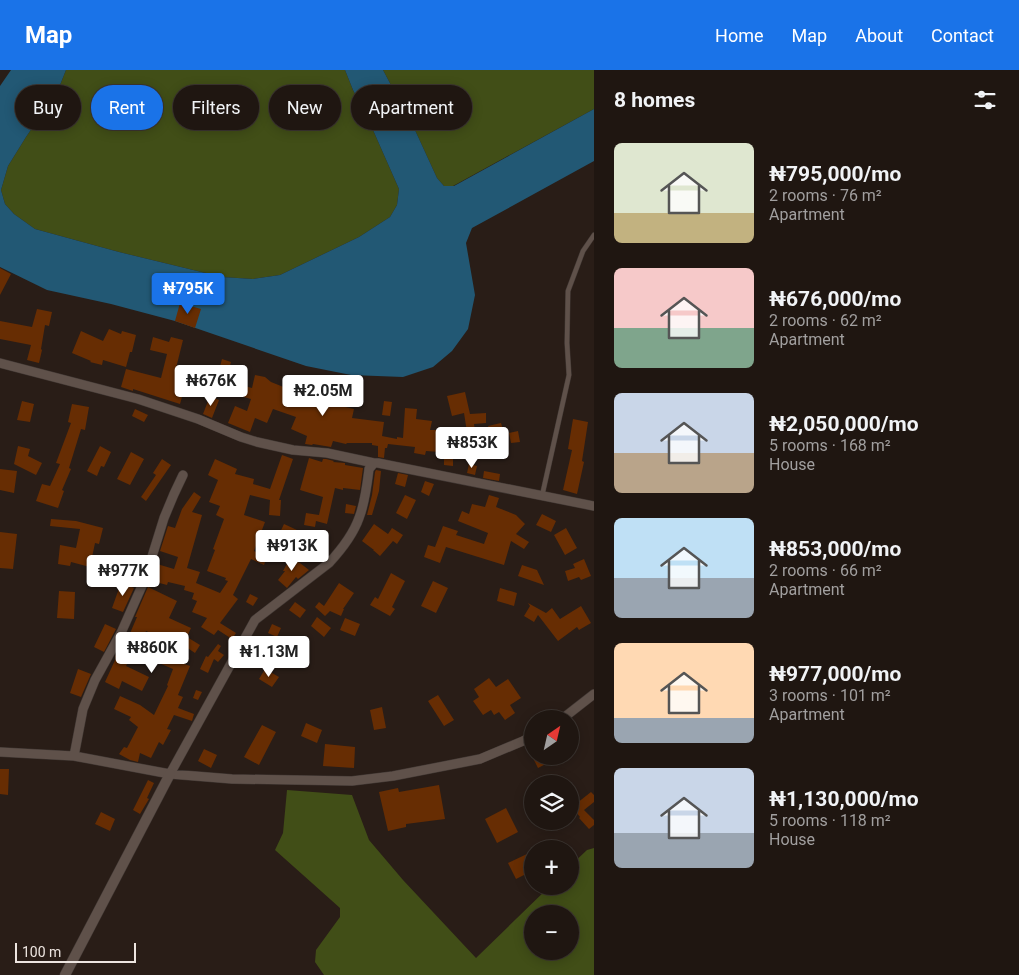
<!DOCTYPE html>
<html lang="en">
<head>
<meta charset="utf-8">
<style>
	body { margin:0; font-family:Roboto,sans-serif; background:#271f1a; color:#f1f3f6; height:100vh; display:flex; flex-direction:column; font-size:19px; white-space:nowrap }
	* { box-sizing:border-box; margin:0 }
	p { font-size:16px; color:#a19f9f }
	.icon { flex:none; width:28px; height:28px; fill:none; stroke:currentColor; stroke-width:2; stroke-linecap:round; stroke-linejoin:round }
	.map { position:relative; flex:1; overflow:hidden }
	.side { display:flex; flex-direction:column; background:#1f1611; width:425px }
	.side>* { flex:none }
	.hud { position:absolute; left:15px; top:15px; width:475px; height:45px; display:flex; gap:10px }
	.needle { width:32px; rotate:34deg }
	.controls { position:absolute; left:524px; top:640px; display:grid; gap:10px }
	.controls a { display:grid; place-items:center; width:55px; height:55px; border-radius:50%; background:#1f1611; box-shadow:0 2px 12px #0003,0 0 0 1px #3c3531; font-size:25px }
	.scale { position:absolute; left:15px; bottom:12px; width:121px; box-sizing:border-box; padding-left:5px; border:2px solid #ede5e0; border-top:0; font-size:14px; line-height:18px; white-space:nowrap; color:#ede5e0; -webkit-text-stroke:4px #291d17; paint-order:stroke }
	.price { position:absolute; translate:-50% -42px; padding:0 11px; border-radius:5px; background:#fff; color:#222; font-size:16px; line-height:32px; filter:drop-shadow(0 1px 2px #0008) }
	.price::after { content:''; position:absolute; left:50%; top:30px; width:15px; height:11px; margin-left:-8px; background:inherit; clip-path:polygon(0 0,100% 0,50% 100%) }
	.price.active { background:#1a73e8; color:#fff }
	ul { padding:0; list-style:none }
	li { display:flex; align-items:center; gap:15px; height:125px; padding:0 20px }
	li span { display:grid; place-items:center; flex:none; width:140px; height:100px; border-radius:8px; color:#555 }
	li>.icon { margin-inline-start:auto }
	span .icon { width:60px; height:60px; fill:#fffc; stroke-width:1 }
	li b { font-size:21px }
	h2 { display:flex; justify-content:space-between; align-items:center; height:60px; padding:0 20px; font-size:21px }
	.chip { padding:0 18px; border-radius:22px; background:#1f1611; box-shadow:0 2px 12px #0003,0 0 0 1px #3c3531; font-size:18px; line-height:45px }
	.chip.active { background:#1a73e8; color:#fff }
	header { display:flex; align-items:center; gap:30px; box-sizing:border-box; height:70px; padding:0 25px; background:#1a73e8; color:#fff }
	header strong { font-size:24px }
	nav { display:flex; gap:28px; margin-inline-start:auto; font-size:18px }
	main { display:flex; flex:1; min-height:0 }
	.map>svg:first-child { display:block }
	.green { fill:#414e17; fill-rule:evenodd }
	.water { fill:#225874 }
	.building { fill:#672d03 }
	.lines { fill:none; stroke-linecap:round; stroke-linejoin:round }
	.service-casing { stroke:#413834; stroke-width:5.5 }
	.minor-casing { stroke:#413834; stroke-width:10 }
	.tertiary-casing { stroke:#413834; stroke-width:11 }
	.service { stroke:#5f514a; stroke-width:4.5 }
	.minor { stroke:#5f514a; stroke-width:9 }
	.tertiary { stroke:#5f514a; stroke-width:10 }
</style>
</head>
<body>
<header>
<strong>Map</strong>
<nav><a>Home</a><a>Map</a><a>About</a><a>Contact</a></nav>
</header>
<main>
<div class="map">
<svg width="594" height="905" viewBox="0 0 594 905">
	<rect width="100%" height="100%" fill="#291d17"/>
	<path class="green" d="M66,0h279l8,20 16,31 30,68 -2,16 -7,12 -31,20 -79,38 -27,4 -31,-2 -103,-25 -84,-23 -21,-15 -9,-10 -4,-14 7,-24 18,-29 32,-47z
		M383,0h211v39l-141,77h-9l-7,-8 -22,-48z
		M287,720l65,5 17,45 34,40 73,78 74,-72h20v-20l17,-16 7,-2v127h-270l-9,-13 1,-12 24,-33v-9l-65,-58 8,-17zM532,844h38v37h-38z"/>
	<path class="water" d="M11,0h55l-8,20 -32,47 -18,29 -7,24 4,14 9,10 21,15 84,23 103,25 31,2 27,-4 79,-38 31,-20 7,-12 2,-16 -30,-68 -16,-31 -8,-20h38l32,60 22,48 7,8h10l140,-77v52l-122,67 -6,15 9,52 -7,34 -16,22 -19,16 -30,10 -52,-2 -45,-9 -131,-45 -64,-17 -64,-14 -47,-23v-181z"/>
	<path class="building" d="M0,198l11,6 -11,21z
		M180,233l21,6 -6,19 -20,-7z
		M37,239l15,3 -3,14 -4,-1 -4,24 1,1 -3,13 -12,-3 4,-15 -31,-6v-18l32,6z
		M109,259l12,5 1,-3 14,4 -4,17h-2l-4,15 -23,-7 -1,5 -12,-3 1,-1 -19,-8 9,-22 22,10z
		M153,267l16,5 2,-5 12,3 -8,32 13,4 -8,28 -47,-15v2l-12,-4 5,-18 35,9 6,-24 -17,-4z
		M222,289l9,3 -5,19 26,7 3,-13 10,2 6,5 20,8v-2l12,5 -2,7 24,10 7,-18 12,4 -3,10 13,3 -2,9 32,4 -2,14 15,3v-2l6,1 2,-30 12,1 -1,10 16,2 -2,9h11l-1,22 -14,-1 -1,4 -11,-2 1,-6 -27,-3 -1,4h-2l-1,10 -6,-1v-11l-6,-1v-2h-25l-1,1 -13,-3 -2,6 -18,-3 -1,1 -7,-1 2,-8 -16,-7 5,-12 -23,-8 -6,14 -12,-5 -5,14 -22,-9 7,-17 12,5 4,-12 -37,-10z
		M465,322l5,22 16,-1v10l-12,1 3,19 -8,2 -5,-32 -12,3 -5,-20z
		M210,326l9,4 -7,18 -9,-4z
		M22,331l12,3 -4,18 -13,-2z
		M384,331l8,1 -2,14 -8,-1z
		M72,334l17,3 -4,23 -4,-1 -12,39 2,1 -9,21 2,1 -6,17 -22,-7 6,-17 8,2 10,-22 -4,-1 15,-40 -3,-1z
		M135,339l13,6 -4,7 -12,-6z
		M573,349l15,3 -6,39 2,1 -7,32 -14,-4 9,-40 -4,-1z
		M501,353l4,13 -13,4 -4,-14z
		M518,361l2,11 -9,1 -2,-10z
		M469,375l3,11 -19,2v8l-9,-1v-14l15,1 -1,-6z
		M18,376l12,3 -2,7 14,7 -6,12 -22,-11z
		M100,376l11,6 -7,15 -3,-1 -4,10 -10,-5z
		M131,382l13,7 -14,26 -13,-6z
		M282,385l11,4 -14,41h2l-1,16 -11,-1 1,-15 -20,-5 -6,20 21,7 -11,29 13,6 -3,8 -13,-6 -18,36 5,4 -18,24 16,10 -4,6 -14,-9 -4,5 -13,-8 6,-9 -15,-6 5,-11 -5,-2 2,-6 -10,-3 1,-4 -17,-4 -1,3 -15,-4 5,-17 17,5 4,-12 -18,-6 8,-25 7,2 7,-19 12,-17 7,5 -9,15 10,3 -15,53 13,4 -4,11 24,10 8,-12 -3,-1 1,-2 -19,-7 8,-21 -2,-1 11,-30 -8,-4 4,-9 -11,-4 9,-22 -10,-5 7,-16 22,10 -2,5 19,5 -1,5 17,5z
		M309,388l13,4 1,-3h3l8,2 -1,1 12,1v2l18,3 -3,22 -17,-2v2l-8,-2 -8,36 -11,-3 -1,6 -11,-2 2,-12 13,2 4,-18 -23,-7z
		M162,389l9,6 -25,36 -5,-4 15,-22 -3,-2z
		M469,394l8,2 -2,9 -8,-2z
		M0,399l17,2 -3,22 -14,-3z
		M376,400l5,1 -2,20 -7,24h-5l5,-20 3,-23z
		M484,401l16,3 -1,7 -16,-3z
		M398,403l10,2 -3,12 -10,-3z
		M425,411l9,3 -5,12 -8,-4z
		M405,425l11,5 -9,19 -11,-6z
		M489,425l10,3 -3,9 20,8 9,9 -9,10 13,8 -5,7 -13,-8 -7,24 -58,-18 -6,16 -16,-6 4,-12 7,2 8,-21 15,5 -2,4 28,9 4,-11 -30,-12 4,-10 7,3 3,-10 13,3z
		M346,434l10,2 -2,8 -9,-1z
		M542,444l14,7 -5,11 -15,-7z
		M51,449l25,2 27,7 -4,16 -4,-1 -5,24 -19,-5 -1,4 -12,-2 2,-19 16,3 4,-19 -30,-3z
		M284,454l13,6 -10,21 -13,-6z
		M374,454l14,10 4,-6 11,7 -6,9 -4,-3 -13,15 -7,-6h1l-12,-9z
		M566,458l11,20 -12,7 -11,-20z
		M0,462l17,2 -4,35 -13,-1z
		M290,488l10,5 9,7 -11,9 -2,-2 -9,11 -9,-8 7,-9h-2z
		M584,489l7,17 -10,4 -2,-3 -11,4 -3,-10 10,-3 -2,-4z
		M522,495l15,5 7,15 -26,-9z
		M391,503l14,8 -13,26 3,2 -5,7 -20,-11 5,-8 3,2z
		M433,511l15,7 -12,25 -15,-7z
		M121,513l13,5 -11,24 -11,-4z
		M339,513l15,10 -11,16h1l-3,7 -11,-5 -5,5 -10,-9 4,-5 5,4z
		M148,517l29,14 -8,17 22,10 -4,9 13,8 -5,8 -12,-8v2l-3,-2 -7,15 17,6 -12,29 5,2 -5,11 16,6 -2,7 -18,-6 -7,14 4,1 -8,15 -4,-3 -8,16 -11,-5 -2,9 -8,-2 -11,-6 5,-7 3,1 11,-21 -9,-7 2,-3 -17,-8 6,-13 20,9 14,10 14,-29 -1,-1 6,-16 -14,-6 10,-21 -23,-11 -2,5 -2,-1 -16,31 23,11 -7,14 -20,-10 -3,8 -14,-7 11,-24 -1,-1 11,-21 2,2 9,-21h-2z
		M500,518l17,5 -3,13 -17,-5z
		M59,521l16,1 -1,27 -17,-1z
		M250,524l8,4 -5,8 -7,-4z
		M295,532l11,8 -6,8 -11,-8z
		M528,533l18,10 6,-5 8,11 21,-13 10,17 -12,7 -2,-3 -19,14 -20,-26 -4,7 -10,-6 6,-10z
		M317,547l14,11 -7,9 -13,-11z
		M345,548l15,6 -5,12 -15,-6z
		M105,554l11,5 -12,23 -10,-5z
		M272,554l9,4 -4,9 -9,-4z
		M218,574l3,2 -3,5 6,4 -6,7 -4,-3 -6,14 -8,-4 6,-13 2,1z
		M78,599l13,5 -10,23 -11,-4z
		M265,599l14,8 -7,10 -13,-8z
		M489,608l7,9 12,-8 13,19 -11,7 5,8 -10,7 -6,-8 -5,3 -3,-5 -8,5 -10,-14 6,-4 -5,-8z
		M196,620l6,2 -4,8 -5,-2z
		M438,625l16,25 -10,6 -16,-25z
		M382,637l4,21 -12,2 -4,-20z
		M306,653l16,7 -5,13 -16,-7z
		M262,655l14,7 -17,33 -15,-8z
		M325,674l30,3 -1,21 -31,-2z
		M204,679l13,6 -6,13 -13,-7z
		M532,686h29l-23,12z
		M0,699h9l-1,26 -8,-1z
		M148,710l6,3 -7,15 2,1 -9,15 -7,-4z
		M439,715l6,34 -39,5v3l-18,4 -9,-39 19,-4 1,4z
		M591,722l3,3v7l-10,8 10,10v5l-5,4 -10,-11 1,-1 -8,-10z
		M506,738l12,24 -21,11 -12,-24z
		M101,742l14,7 -5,12 -15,-7z
		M527,784l5,10v7l-16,8 -8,-16z"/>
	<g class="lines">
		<g class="service-casing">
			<path id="service" d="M542,426l27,-121 -2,-32 1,-52 15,-40 11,-16"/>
		</g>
		<g class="minor-casing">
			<path id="minor" d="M0,293l138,36 60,20 43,18 16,5 36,8 34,3 47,10h4l216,43
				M562,649l32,-25
				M0,682l74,4 96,18 62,5 120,2 41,-5 87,-17 43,-18 9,-5
				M74,686l9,-47 12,-29 26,-47 24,-54 19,-61 10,-24 9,-19
				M170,704l85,-154 74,-57c12,-13 24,-28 30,-45 6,-15 8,-33 10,-49l5,-6"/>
		</g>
		<g class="tertiary-casing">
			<path id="tertiary" d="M65,905l105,-201"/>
		</g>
		<use href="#service" class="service"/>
		<use href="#minor" class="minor"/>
		<use href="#tertiary" class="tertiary"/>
	</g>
</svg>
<div class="controls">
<a><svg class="needle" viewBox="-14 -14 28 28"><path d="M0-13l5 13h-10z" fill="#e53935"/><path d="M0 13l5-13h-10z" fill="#a19f9f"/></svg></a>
<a><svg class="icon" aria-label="layers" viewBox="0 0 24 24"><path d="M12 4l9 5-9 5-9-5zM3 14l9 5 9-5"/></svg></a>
<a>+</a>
<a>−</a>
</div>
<div class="scale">100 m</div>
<b class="price active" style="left:188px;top:245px">₦795K</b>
<b class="price" style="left:211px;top:337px">₦676K</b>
<b class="price" style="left:323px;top:347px">₦2.05M</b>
<b class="price" style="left:472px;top:399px">₦853K</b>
<b class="price" style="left:292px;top:502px">₦913K</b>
<b class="price" style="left:123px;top:527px">₦977K</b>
<b class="price" style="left:152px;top:604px">₦860K</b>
<b class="price" style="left:269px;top:608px">₦1.13M</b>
<div class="hud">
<a class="chip">Buy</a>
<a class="chip active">Rent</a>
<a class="chip">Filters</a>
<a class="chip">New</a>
<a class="chip">Apartment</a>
</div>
</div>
<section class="side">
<h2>8 homes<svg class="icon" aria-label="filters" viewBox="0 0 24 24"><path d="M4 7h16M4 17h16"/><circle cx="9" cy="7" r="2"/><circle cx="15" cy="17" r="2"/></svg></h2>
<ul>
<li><span style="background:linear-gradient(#dfe7d0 70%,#c2b280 0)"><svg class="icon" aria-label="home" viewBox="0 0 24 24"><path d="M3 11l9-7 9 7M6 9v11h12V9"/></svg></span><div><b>₦795,000/mo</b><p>2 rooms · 76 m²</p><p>Apartment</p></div></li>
<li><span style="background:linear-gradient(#f6c9c9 60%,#7fa58c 0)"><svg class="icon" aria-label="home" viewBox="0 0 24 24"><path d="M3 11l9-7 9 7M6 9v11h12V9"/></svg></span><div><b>₦676,000/mo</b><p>2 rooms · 62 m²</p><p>Apartment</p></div></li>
<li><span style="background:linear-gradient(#c9d6e8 60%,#b9a48a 0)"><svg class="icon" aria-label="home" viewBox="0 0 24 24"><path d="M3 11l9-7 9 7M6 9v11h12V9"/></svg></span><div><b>₦2,050,000/mo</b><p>5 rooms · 168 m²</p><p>House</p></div></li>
<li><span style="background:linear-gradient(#bfe0f5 60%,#9aa5b1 0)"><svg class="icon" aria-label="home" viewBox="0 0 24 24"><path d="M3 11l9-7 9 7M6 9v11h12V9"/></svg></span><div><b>₦853,000/mo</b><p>2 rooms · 66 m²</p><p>Apartment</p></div></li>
<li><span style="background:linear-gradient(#ffd9b3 75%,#9aa5b1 0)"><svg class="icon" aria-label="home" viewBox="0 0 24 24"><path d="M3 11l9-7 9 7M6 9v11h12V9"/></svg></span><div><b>₦977,000/mo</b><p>3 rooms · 101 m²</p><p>Apartment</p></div></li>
<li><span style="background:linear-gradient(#c9d6e8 65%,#9aa5b1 0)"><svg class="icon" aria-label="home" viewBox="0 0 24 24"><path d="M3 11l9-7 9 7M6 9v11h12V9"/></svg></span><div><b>₦1,130,000/mo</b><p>5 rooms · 118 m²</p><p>House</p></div></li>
</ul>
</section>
</main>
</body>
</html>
